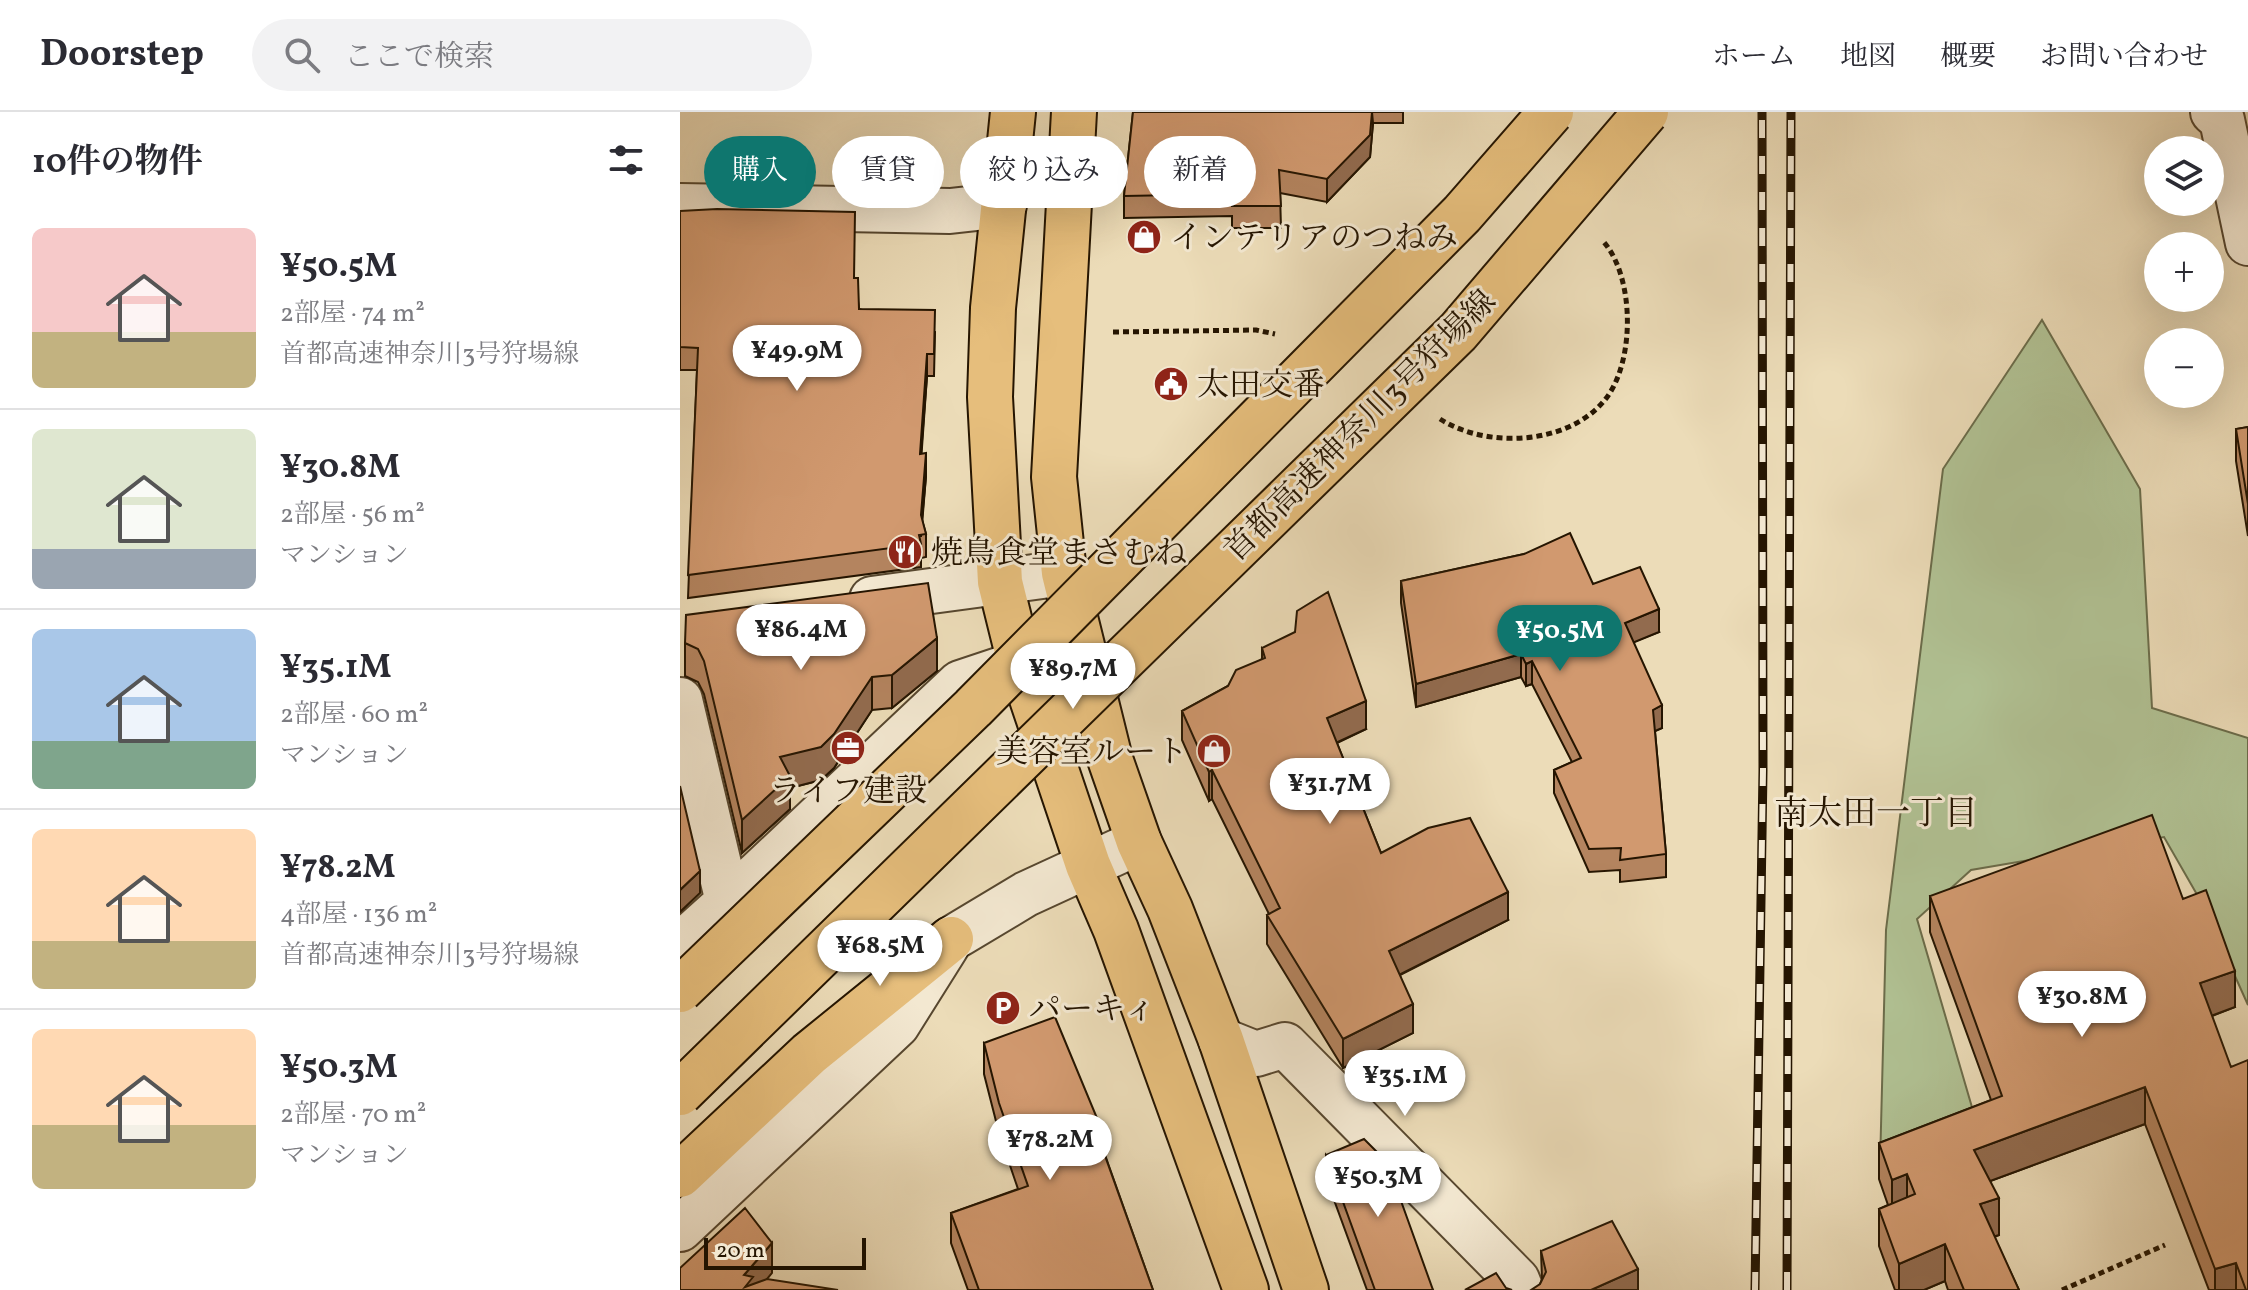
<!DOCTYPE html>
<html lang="ja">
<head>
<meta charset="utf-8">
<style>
	body { margin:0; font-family:Vollkorn,"Noto Serif JP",serif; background:#f2f2f3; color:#2b2b33; height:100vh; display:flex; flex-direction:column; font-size:30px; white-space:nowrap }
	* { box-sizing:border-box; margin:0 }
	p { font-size:26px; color:#7c7c81 }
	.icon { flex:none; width:44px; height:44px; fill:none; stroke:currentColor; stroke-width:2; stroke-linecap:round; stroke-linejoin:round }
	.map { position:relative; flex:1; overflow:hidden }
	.details { display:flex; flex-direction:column; background:#fff; width:680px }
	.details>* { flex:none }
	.banner { position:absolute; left:24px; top:24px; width:760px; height:72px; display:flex; gap:16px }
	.buttons { position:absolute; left:1464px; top:24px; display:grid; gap:16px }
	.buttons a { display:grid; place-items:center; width:80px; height:80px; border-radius:50%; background:#fff; box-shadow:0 8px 32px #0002; font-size:40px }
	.scale { position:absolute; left:24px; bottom:20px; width:162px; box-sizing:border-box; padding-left:8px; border:4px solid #251501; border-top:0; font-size:22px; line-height:28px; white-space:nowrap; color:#251501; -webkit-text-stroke:6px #f3e8d1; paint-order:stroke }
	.price { position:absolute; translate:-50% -68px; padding:0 18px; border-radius:28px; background:#fff; color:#222; font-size:26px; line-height:52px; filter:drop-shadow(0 2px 4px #0008) }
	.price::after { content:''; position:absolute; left:50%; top:48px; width:24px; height:18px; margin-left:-12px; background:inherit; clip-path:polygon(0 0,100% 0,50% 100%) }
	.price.active { background:#0f766e; color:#fff }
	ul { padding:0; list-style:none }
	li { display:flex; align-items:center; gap:24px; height:200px; padding:0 32px }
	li+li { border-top:2px solid #e1e1e2 }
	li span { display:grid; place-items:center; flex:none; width:224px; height:160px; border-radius:12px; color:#555 }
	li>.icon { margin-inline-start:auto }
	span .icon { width:96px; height:96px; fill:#fffc; stroke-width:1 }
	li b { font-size:34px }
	h2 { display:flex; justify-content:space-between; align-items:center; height:96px; padding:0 32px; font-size:34px }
	.tag { padding:0 28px; border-radius:36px; background:#fff; box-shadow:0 8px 32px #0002; font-size:28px; line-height:72px }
	.tag.active { background:#0f766e; color:#fff }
	header { display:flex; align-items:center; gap:48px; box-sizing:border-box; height:112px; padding:0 40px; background:#fff; border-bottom:2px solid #e1e1e2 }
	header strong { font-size:38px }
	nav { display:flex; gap:44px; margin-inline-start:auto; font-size:28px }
	.search { width:560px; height:72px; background:#f2f2f3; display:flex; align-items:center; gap:20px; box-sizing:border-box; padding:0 28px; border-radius:44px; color:#7c7c81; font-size:30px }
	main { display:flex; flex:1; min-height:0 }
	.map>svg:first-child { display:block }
	.green { fill:#b1c294; stroke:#6b6c4a; stroke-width:2 }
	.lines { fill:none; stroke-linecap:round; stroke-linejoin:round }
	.minor-casing { stroke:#57472f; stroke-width:48 }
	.major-casing { stroke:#251501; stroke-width:48 }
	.highway-casing { stroke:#251501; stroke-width:48 }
	.path { stroke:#251501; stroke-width:5; stroke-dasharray:6 4; stroke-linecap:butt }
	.minor { stroke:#f3e8d1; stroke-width:44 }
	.major { stroke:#e6be7c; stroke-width:44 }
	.highway { stroke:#e6be7c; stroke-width:44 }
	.rail-casing { stroke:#251501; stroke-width:9 }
	.rail { stroke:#f3e8d1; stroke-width:6; stroke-dasharray:18; stroke-linecap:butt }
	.highway-bridge-casing { stroke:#251501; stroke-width:48; stroke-linecap:butt }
	.highway-bridge { stroke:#e6be7c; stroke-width:44 }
	.wall { fill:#b4845f; stroke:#251501; stroke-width:2 }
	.shaded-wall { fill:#926b4e; stroke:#251501; stroke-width:2 }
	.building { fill:#d1996f; stroke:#251501; stroke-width:2 }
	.labels { text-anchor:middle; stroke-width:6; stroke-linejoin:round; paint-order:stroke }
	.poi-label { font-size:32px; fill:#251501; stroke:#f3e8d1; text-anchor:start }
	.street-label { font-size:32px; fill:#251501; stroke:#f3e8d1 }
	.neighbourhood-label { font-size:34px; fill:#251501; stroke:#f3e8d1 }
</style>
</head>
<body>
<header>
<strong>Doorstep</strong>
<div class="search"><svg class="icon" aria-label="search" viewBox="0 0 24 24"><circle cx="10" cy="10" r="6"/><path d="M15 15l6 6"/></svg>ここで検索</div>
<nav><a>ホーム</a><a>地図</a><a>概要</a><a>お問い合わせ</a></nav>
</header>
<main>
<section class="details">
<h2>10件の物件<svg class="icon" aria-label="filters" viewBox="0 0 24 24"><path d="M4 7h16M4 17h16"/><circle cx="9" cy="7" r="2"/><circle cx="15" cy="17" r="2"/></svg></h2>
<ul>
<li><span style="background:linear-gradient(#f6c9c9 65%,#c2b280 0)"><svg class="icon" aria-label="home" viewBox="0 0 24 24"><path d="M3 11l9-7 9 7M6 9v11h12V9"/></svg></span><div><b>¥50.5M</b><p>2部屋 · 74 m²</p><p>首都高速神奈川3号狩場線</p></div></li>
<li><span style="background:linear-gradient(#dfe7d0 75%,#9aa5b1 0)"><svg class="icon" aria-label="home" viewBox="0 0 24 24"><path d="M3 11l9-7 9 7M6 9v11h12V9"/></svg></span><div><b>¥30.8M</b><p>2部屋 · 56 m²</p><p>マンション</p></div></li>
<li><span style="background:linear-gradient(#a9c7e8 70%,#7fa58c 0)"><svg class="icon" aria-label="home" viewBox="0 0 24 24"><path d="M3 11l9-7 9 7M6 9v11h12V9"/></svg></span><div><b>¥35.1M</b><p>2部屋 · 60 m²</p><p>マンション</p></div></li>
<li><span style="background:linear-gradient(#ffd9b3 70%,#c2b280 0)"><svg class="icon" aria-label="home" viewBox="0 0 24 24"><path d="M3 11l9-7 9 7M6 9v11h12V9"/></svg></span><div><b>¥78.2M</b><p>4部屋 · 136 m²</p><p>首都高速神奈川3号狩場線</p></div></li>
<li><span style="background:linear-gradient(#ffd9b3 60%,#c2b280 0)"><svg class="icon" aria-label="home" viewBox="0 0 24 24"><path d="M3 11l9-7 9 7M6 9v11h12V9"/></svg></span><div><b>¥50.3M</b><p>2部屋 · 70 m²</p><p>マンション</p></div></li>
</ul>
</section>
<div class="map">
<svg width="1568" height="1178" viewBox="0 0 1568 1178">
	<rect width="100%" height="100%" fill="#ecdcb8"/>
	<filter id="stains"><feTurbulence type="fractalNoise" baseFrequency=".0025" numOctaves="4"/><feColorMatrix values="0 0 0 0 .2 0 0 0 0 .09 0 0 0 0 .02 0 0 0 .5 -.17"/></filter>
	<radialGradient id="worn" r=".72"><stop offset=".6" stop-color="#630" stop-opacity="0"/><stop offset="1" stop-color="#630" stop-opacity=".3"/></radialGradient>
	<path class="green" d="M1362,208l98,169 12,219 96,30v267l-45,-100 -39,-68 -193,33 -54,49 59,202 -96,45 6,-236 57,-461z"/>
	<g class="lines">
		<g class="minor-casing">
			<path id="minor" d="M1533,0l9,8 26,123
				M0,94l270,5 54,-6
				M192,487l192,-26
				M0,588l48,202 -48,43
				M48,790l232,-219 60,-20
				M541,928l35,14 29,-9 232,235 4,10
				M0,1117l217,-204 54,-86 75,-45 113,-52"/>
		</g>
		<g class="major-casing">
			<path id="major" d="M333,0l-20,196 -3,89 10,185 20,81 68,202 28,65 130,360
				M394,0l-20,365 10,96 46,186 29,83 31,67 51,131 85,250"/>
		</g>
		<g class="highway-casing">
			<path id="highway" d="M0,1063l129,-121 142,-115"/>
		</g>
		<path class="path" d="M433,220l143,-2 19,4
			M760,307c47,30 127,26 164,-18 32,-38 31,-126 -2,-161
			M1382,1178l103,-45"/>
		<use href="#minor" class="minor"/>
		<use href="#major" class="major"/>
		<use href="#highway" class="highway"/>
		<g class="rail-casing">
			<path id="rail" d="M1075,1178l8,-520 -1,-658
				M1107,1178l4,-1178"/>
		</g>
		<use href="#rail" class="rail"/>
		<g class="highway-bridge-casing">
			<path id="highway-bridge" d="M0,878l293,-282 489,-494 89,-102
				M0,981l778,-761 188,-220"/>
		</g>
		<use href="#highway-bridge" class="highway-bridge"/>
	</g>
	<path class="wall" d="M453,0h270v11h-30l-3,34 -43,45 -47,-9 1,35h-49v-12l-108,2v-22z
		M0,99l175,67 4,31 76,23 -1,44h-7l-6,78 5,22 -4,44 4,14v23l-5,1v9l-233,31 9,-228h-17z
		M1568,315v109l-12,-75v-32z
		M844,442l69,30 66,48 -26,10 29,86 -7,3 11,123v23l-46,5v-12l-31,2 -35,-79v-23l18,-8 -40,-78 -6,2 -5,-9 -105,30 -15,-104v-22z
		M5,531l252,28 -45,37 -20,2 -38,58 -13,12 -31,8v21l-48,44 -38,-159 -6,-12 -13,-6z
		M582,536l104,81 -29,14 44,110 127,67 -108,55 13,58 -70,35 -76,-124v-29l2,-1 -57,-115 -3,2 -27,-61v-29l46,-25 34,-27z
		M1250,784l253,3 52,108 -23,9 36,274h-39l-64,-166 -155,57 9,54 -5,2 25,53h-71l-3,-9 -21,9h-29l-16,-44v-37l9,-4 -9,-26v-36l112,-43 -61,-168z
		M304,931l115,95 54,152h-185l-17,-47v-30l67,-24 -19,-56 -15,-59z
		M646,1043l107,135h-66l-41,-112z
		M861,1139l97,39 -98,-6 2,-5z"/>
	<path class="shaded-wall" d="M692,0l1,11 -3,34 -43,45v-23z
		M247,242v22l-7,100v-22z
		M246,341v23l-5,61v-22z
		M979,497v23l-34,14v-23z
		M257,526v33l-45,37v-33z
		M841,542v23l-105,30v-23z
		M852,549v23l-6,2v-22z
		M192,565v33l-38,58 -13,12 -31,8v21l-48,44v-33l38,-63z
		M686,589v28l-39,18v-29z
		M982,593v23l-9,4v-22z
		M532,658v29l-3,2v-29z
		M20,759v22l-20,19v-22z
		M828,780v28l-119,60v-29z
		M1555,859v36l-35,13v-37z
		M733,892v29l-70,35v-29z
		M1465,975v37l-171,63v-37z
		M419,1011v31l-5,-29z
		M1227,1062v37l-15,5v-36z
		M1319,1086v37l-19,6v-37z
		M92,1131v30l-14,17h-14v-15z
		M1265,1132v37l-21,9h-25v-26z
		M1556,1151v27h-21v-21z
		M958,1157v21h-47z"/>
	<path class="building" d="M453,0h239l-2,23 -43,44 -48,-9 2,36h-49v-12l-108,2z
		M37,97l138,3 -1,66h4l1,31 76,1 -1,44h-7l-7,100 6,-1 -5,62 5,19 -7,1 2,9 -233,31 10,-227 -18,-1v-136z
		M1568,315v77l-12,-75z
		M890,421l23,51 47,-17 19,42 -34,14 37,82 -9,5 13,144 -46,6 1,-12 -32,1 -35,-79 27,-12 -49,-97 -6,3 -5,-10 -105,30 -15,-103 123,-27z
		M248,471l9,55 -45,37 -20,2 -38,57 -13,13 -41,10 10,19 -48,44 -38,-159 -6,-12 -13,-6 1,-28z
		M648,480l38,109 -39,17 54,135 47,-25 42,-10 38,74 -119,59 24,53 -70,35 -76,-124 13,-7 -68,-138 -3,2 -27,-61 46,-25 8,-16 29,-12 -3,-10 33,-16 2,-21z
		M0,674l20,85 -20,19z
		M1472,703l31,84 23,-9 29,81 -35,12 31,84 17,-7v230h-2l-10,-27 -21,6 -70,-182 -171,63 25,48 -19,6 39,86h-55l-19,-46 -46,20 -20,-55 36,-15 -8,-20 -15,6 -13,-37 123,-47 -72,-200z
		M375,905l44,106 -5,2 59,165h-174l-28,-77 77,-27 -29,-83 -15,-60z
		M684,1027l23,23 46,128h-58l-49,-135z
		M65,1096l27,35 -28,32 9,2 -8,10 22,-8 71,11h-158v-22z
		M932,1109l26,48 -47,21h-60l9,-6 6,-12 -5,-21z
		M816,1161l10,15 6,2h-47z"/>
	<defs>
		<g id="shop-disc" transform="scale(1.8)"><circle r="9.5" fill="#8f2418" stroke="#f3e8d1"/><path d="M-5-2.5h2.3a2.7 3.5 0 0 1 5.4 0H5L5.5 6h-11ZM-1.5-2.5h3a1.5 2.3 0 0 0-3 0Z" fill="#fff"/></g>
		<g id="civic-disc" transform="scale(1.8)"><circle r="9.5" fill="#8f2418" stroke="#f3e8d1"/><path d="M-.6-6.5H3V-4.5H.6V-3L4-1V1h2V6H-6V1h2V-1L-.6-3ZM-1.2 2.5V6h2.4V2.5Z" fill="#fff"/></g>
		<g id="restaurant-disc" transform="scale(1.8)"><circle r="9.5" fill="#8f2418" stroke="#f3e8d1"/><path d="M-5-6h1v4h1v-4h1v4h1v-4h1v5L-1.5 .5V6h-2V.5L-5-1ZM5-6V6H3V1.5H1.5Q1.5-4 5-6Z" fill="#fff"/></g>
		<g id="office-disc" transform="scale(1.8)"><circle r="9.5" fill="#8f2418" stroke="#f3e8d1"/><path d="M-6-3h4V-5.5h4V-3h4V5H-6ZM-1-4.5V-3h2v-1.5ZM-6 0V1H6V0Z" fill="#fff"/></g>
		<g id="parking-disc" transform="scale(1.8)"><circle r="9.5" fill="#8f2418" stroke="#f3e8d1"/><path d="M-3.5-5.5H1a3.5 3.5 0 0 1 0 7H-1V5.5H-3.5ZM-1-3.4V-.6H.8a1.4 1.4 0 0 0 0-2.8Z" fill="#fff"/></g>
	</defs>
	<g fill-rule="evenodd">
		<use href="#shop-disc" x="464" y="125"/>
		<use href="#civic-disc" x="491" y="272"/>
		<use href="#restaurant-disc" x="225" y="440"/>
		<use href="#office-disc" x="168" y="636"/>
		<use href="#shop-disc" x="534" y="639"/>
		<use href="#parking-disc" x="323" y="896"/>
	</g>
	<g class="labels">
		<g class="poi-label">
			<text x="490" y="136">インテリアのつねみ</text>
			<text x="517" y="283">太田交番</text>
			<text x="251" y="451">焼鳥食堂まさむね</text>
			<text x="508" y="650" text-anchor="end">美容室ルート</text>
			<text x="168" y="689" text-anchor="middle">ライフ建設</text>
			<text x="349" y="907">パーキィ</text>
		</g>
		<g class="street-label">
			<text transform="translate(679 313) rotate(-45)" y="11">首都高速神奈川3号狩場線</text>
		</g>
		<g class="neighbourhood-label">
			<text x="1196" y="712">南太田一丁目</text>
		</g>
	</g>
	<rect width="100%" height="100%" filter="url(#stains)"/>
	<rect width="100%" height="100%" fill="url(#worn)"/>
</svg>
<div class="buttons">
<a><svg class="icon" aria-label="layers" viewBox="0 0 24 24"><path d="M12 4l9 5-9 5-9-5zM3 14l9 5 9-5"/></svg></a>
<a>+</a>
<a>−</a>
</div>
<div class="scale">20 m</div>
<b class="price" style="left:117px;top:281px">¥49.9M</b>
<b class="price" style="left:121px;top:560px">¥86.4M</b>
<b class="price active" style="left:880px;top:561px">¥50.5M</b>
<b class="price" style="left:393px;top:599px">¥89.7M</b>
<b class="price" style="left:650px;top:714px">¥31.7M</b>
<b class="price" style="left:200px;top:876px">¥68.5M</b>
<b class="price" style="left:1402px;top:927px">¥30.8M</b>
<b class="price" style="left:725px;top:1006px">¥35.1M</b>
<b class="price" style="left:370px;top:1070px">¥78.2M</b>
<b class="price" style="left:698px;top:1107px">¥50.3M</b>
<div class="banner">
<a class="tag active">購入</a>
<a class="tag">賃貸</a>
<a class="tag">絞り込み</a>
<a class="tag">新着</a>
</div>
</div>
</main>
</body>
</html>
